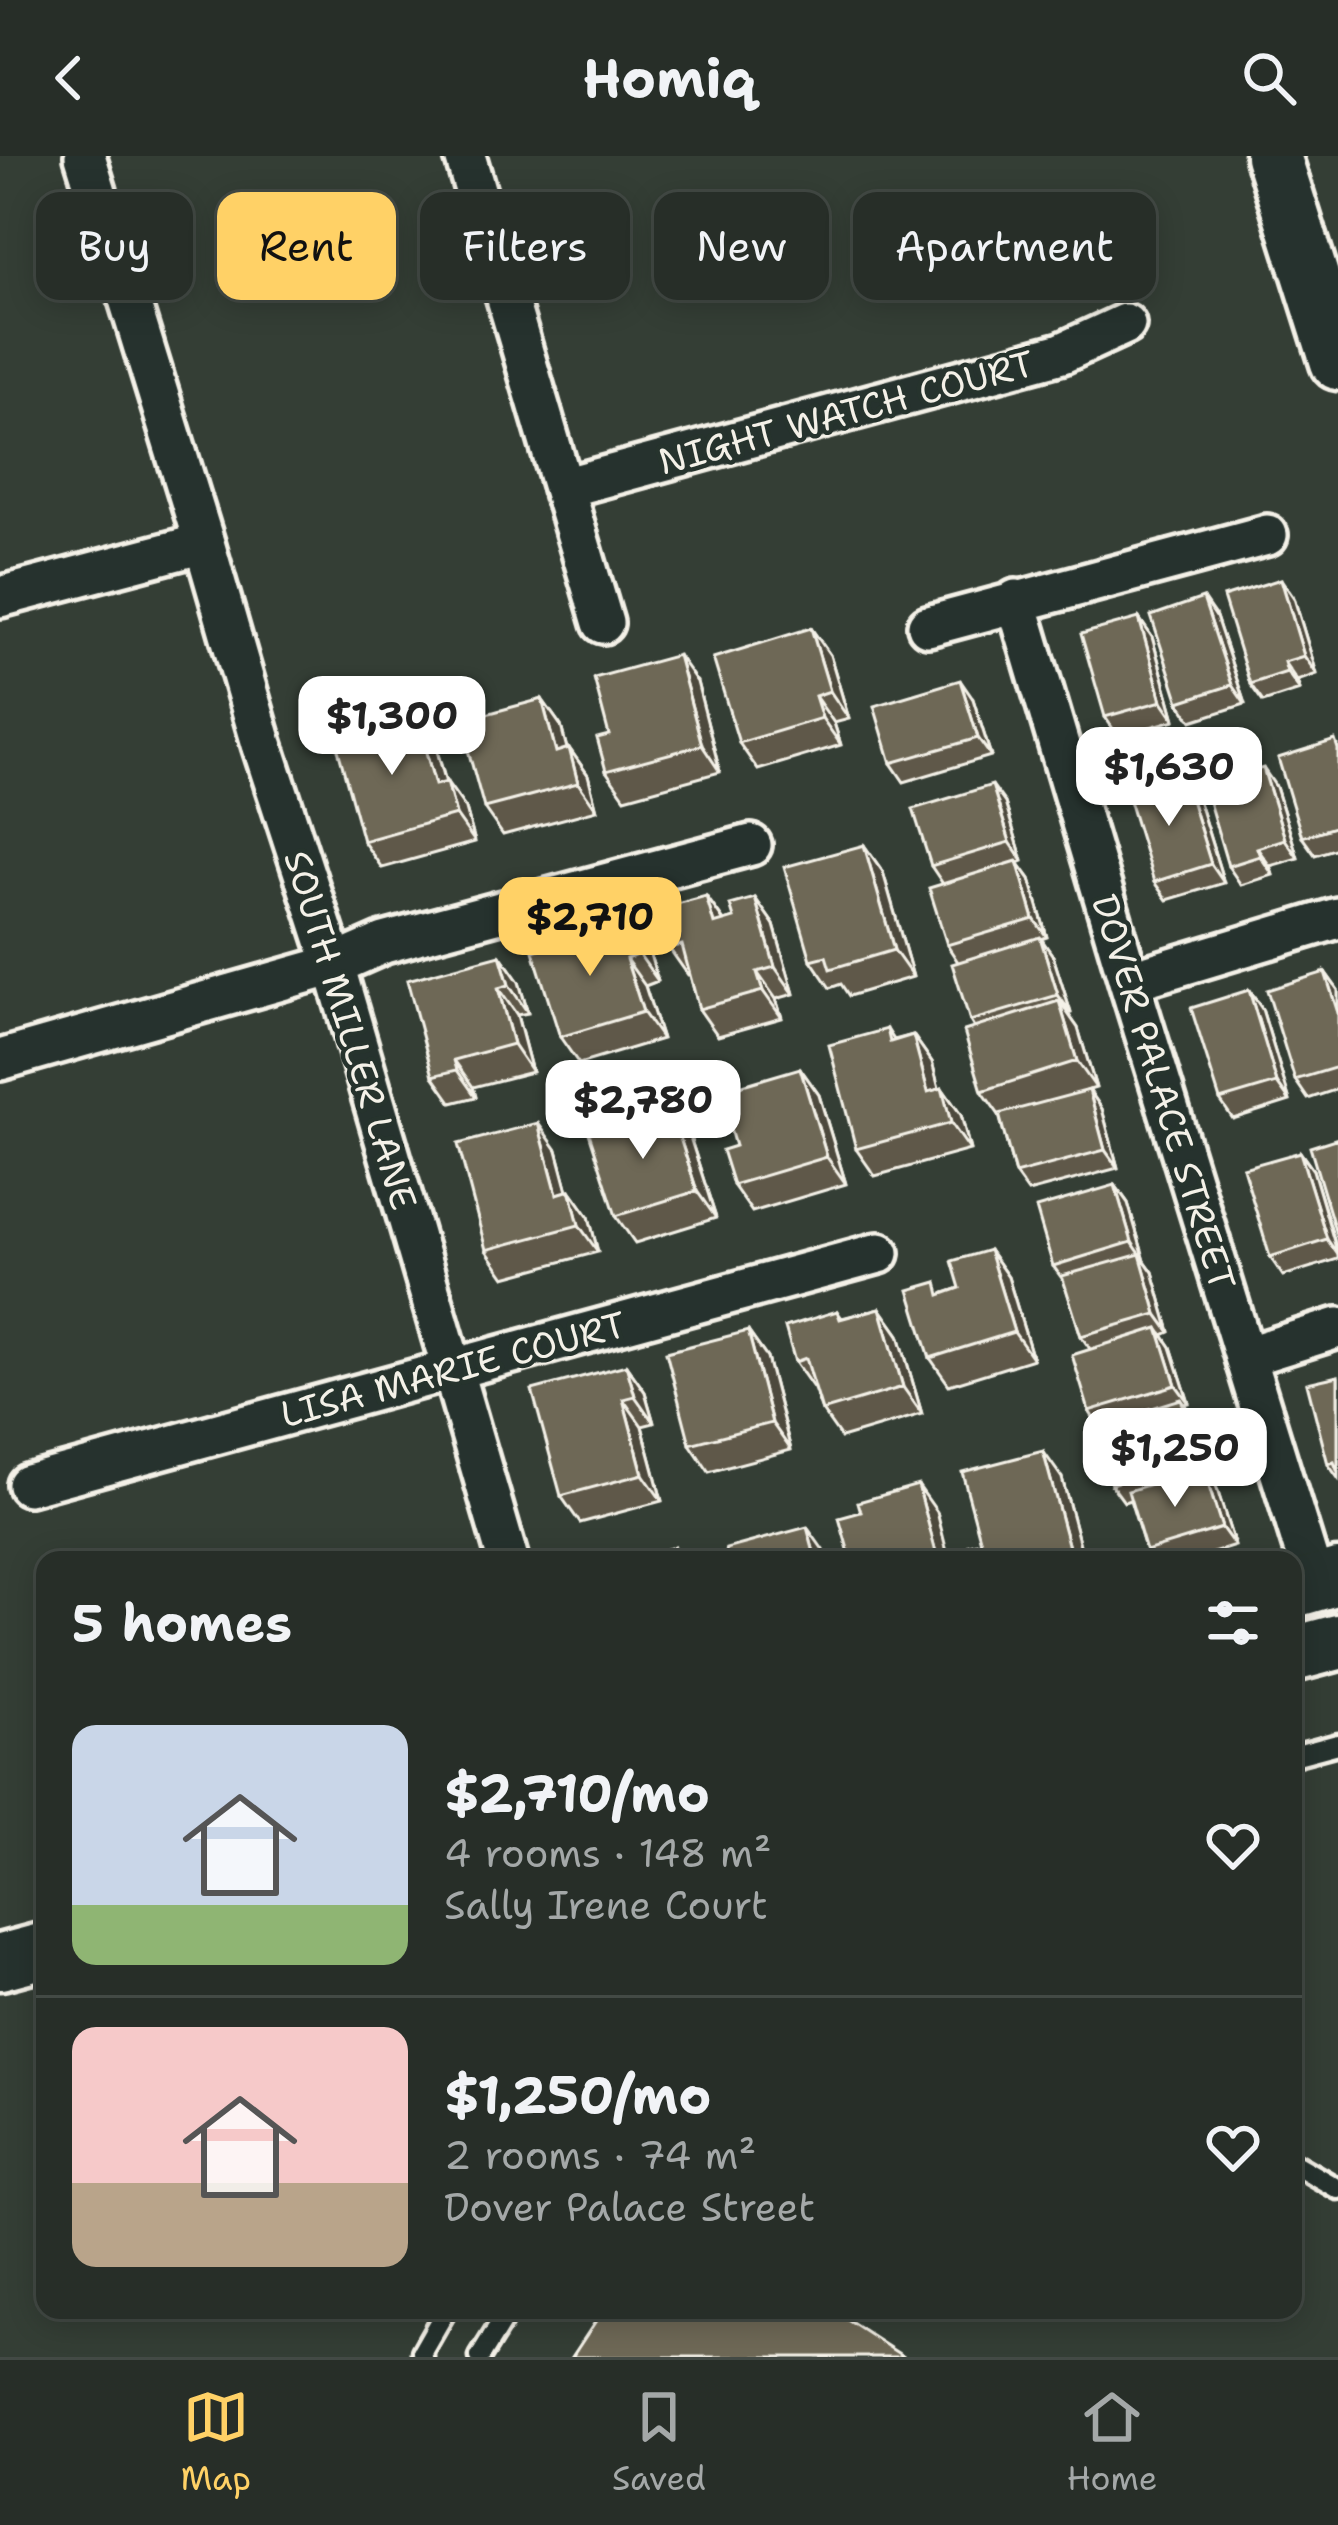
<!DOCTYPE html>
<html lang="en">
<head>
<meta charset="utf-8">
<style>
	body { margin:0; font-family:"Shantell Sans",sans-serif; background:#2f3630; color:#f1f3f6; height:100vh; display:flex; flex-direction:column; font-size:45px; white-space:nowrap }
	* { box-sizing:border-box; margin:0 }
	p { font-size:39px; color:#a4a8a8 }
	.icon { flex:none; width:66px; height:66px; fill:none; stroke:currentColor; stroke-width:2; stroke-linecap:round; stroke-linejoin:round }
	.map { position:relative; flex:1; overflow:hidden }
	.sheet { position:absolute; left:36px; top:1395px; width:1266px; height:768px; display:flex; flex-direction:column; background:#272e28; border-radius:24px; box-shadow:0 6px 30px #0003,0 0 0 3px #434a45 }
	.sheet>* { flex:none }
	.hud { position:absolute; left:36px; top:36px; width:1266px; height:108px; display:flex; gap:24px }
	.price { position:absolute; translate:-50% -102px; padding:0 27px; border-radius:24px; background:#fff; color:#222; font-size:39px; line-height:78px; filter:drop-shadow(0 3px 6px #0008) }
	.price::after { content:''; position:absolute; left:50%; top:72px; width:36px; height:27px; margin-left:-18px; background:inherit; clip-path:polygon(0 0,100% 0,50% 100%) }
	.price.on { background:#ffd166; color:#111 }
	ul { padding:0; list-style:none }
	li { display:flex; align-items:center; gap:36px; height:300px; padding:0 36px }
	li+li { border-top:3px solid #434a45 }
	li span { display:grid; place-items:center; flex:none; width:336px; height:240px; border-radius:24px; color:#555 }
	li>.icon { margin-inline-start:auto }
	span .icon { width:144px; height:144px; fill:#fffc; stroke-width:1 }
	li b { font-size:51px }
	h2 { display:flex; justify-content:space-between; align-items:center; height:144px; padding:0 36px; font-size:51px }
	.tag { padding:0 42px; border-radius:24px; background:#272e28; box-shadow:0 6px 30px #0003,0 0 0 3px #434a45; font-size:42px; line-height:108px }
	.tag.on { background:#ffd166; color:#111 }
	header { display:flex; justify-content:space-between; align-items:center; height:156px; padding:0 36px; background:#272e28; font-size:54px; font-weight:700 }
	.menu { display:flex; justify-content:space-around; align-items:center; height:168px; border-top:3px solid #434a45; background:#272e28; font-size:33px; color:#a4a8a8 }
	.menu a { display:grid; justify-items:center; gap:6px }
	.menu .on { color:#ffd166 }
	.map>svg:first-child { display:block }
	.lines { fill:none; stroke-linecap:round; stroke-linejoin:round }
	.lane-casing { stroke:#f4f1e8; stroke-width:27 }
	.street-casing { stroke:#f4f1e8; stroke-width:48 }
	.secondary-casing { stroke:#f4f1e8; stroke-width:63 }
	.lane { stroke:#26332d; stroke-width:18 }
	.street { stroke:#26332d; stroke-width:39 }
	.secondary { stroke:#26332d; stroke-width:54 }
	.wall { fill:#5f594a; stroke:#f4f1e8; stroke-width:3 }
	.shaded-wall { fill:#4d493c; stroke:#f4f1e8; stroke-width:3 }
	.building { fill:#6e6856; stroke:#f4f1e8; stroke-width:3 }
	.labels { text-anchor:middle; stroke-width:9; stroke-linejoin:round; paint-order:stroke }
	.street-label { font-size:36px; fill:#f4f1e8; stroke:#26332d }
</style>
</head>
<body>
<header><svg class="icon" aria-label="back" viewBox="0 0 24 24"><path d="M15 5l-7 7 7 7"/></svg>Homiq<svg class="icon" aria-label="search" viewBox="0 0 24 24"><circle cx="10" cy="10" r="6"/><path d="M15 15l6 6"/></svg></header>
<div class="map">
<svg width="1338" height="2201" viewBox="0 0 1338 2201">
	<rect width="100%" height="100%" fill="#343e35"/>
	<filter id="ink" filterUnits="userSpaceOnUse"><feTurbulence type="fractalNoise" baseFrequency=".00833" numOctaves="2"/><feDisplacementMap in="SourceGraphic" scale="24" xChannelSelector="R" yChannelSelector="G"/><feConvolveMatrix kernelMatrix="1 2 1 2 8 2 1 2 1" color-interpolation-filters="sRGB"/></filter>
	<g filter="url(#ink)">
		<g class="lines">
			<g class="lane-casing">
				<path id="lane" d="M1293,1600l45,-12
					M1293,2007l45,26
					M423,2201l-1,-5 24,-42
					M480,2201l29,-47"/>
			</g>
			<g class="street-casing">
				<path id="street" d="M85,0l119,387 58,201 72,221 174,595
					M465,0l138,467
					M563,332l499,-135 63,-29
					M0,441l204,-54
					M1016,444l113,381 186,603
					M928,470l339,-91
					M1129,825l209,-63
					M0,904l334,-95 50,-22 367,-98
					M1245,1201l93,-29
					M28,1329l851,-232"/>
			</g>
			<g class="secondary-casing">
				<path id="secondary" d="M1273,0l65,206
					M1293,1434l45,-13
					M1293,1498l45,-12
					M0,1806l45,-12"/>
			</g>
			<use href="#lane" class="lane"/>
			<use href="#street" class="street"/>
			<use href="#secondary" class="secondary"/>
		</g>
		<path class="wall" d="M1294,442l23,76 -20,7 3,9 -37,12 -13,-18z
			M1216,461l29,87 -53,17 -13,-19z
			M1139,462l13,19 23,83 -57,16 -13,-19z
			M811,472l19,27 19,64 -15,4 7,22 -83,25 -19,-27z
			M697,526l23,90 -95,26 -19,-27 3,-36z
			M542,543l19,27 6,23 2,-1 19,27 9,35 -94,25 -19,-27z
			M973,543l18,57 -87,26 -13,-19z
			M434,584l12,42 20,27 9,33 -93,26 -19,-27z
			M1338,588v104l-23,7 -13,-18z
			M1276,631l22,71 -28,8 3,9 -32,10 -13,-19z
			M1197,640l27,87 -57,17 -13,-18z
			M1005,647l18,58 -5,2 12,16 17,58 -6,2 12,17 18,57 -3,1 10,14 18,60 -10,3 3,-1 13,19 16,59 -90,24 -13,-18 -16,-59 -17,-24 -8,-63 -4,-7 -12,-59 -11,-17 -4,-61 -12,-18z
			M864,689l19,27 30,105 -64,19 -8,-12 -11,4 -19,-28z
			M706,740l18,25 10,-3 21,-20 19,27 20,69 -18,5 6,19 -64,18 -19,-27 -9,-34h-2l-19,-27z
			M629,765l19,27 10,33 -13,5 17,53 -83,25 -19,-27z
			M500,799l19,27 9,31 -11,2 15,57 -59,15 3,10 -24,6 -19,-27z
			M1325,816l13,18v99l-30,10 -13,-19z
			M1249,834l13,19 28,92 -57,18 -13,-19z
			M887,873l7,11 19,-5 19,27 7,27 3,-1 19,27 9,35 -95,26 -19,-27z
			M800,912l19,27 27,89 -94,28 -19,-27 2,-39z
			M689,978l27,84 -81,25 -19,-27z
			M557,994l11,41 2,-1 19,27 9,35 -93,25 -19,-27z
			M1300,996l13,18 25,82v7l-55,17 -13,-19z
			M1115,1029l13,18 17,58 8,11 17,60 -7,3 8,12 18,56 -4,1 9,13 18,57 -4,2 8,10 19,60 -44,14h-39l-6,-9 -16,-51 -6,2 -13,-18 -13,-59 -9,-14 1,-62 -9,-13 -17,-55 -11,-15z
			M989,1094l19,27 25,82 -84,26 -19,-27 15,-65 15,-5z
			M880,1152l19,27 23,79 -81,24 -19,-27 -8,-22 -19,-27 42,-51 5,7z
			M748,1175l19,27 24,92 -82,22 -19,-28z
			M626,1209l19,27 9,31 -12,3 20,75 -82,22 -19,-27z
			M1338,1220v102l-10,-14z
			M1062,1322l22,82h-111l8,-18z"/>
		<path class="shaded-wall" d="M1281,423l13,19 23,76 -13,-18z
			M1203,442l13,19 29,87 -13,-19z
			M1139,462l13,19 23,83 -13,-19z
			M811,472l19,27 19,64 -19,-28z
			M678,499l19,27 23,90 -18,-27z
			M1284,506l13,19 3,9 -13,-18z
			M960,524l13,19 18,57 -13,-18z
			M815,540l19,27 7,22 -19,-27z
			M542,543l19,27 14,53 -19,-27z
			M415,556l19,28 20,72 -19,-27z
			M569,592l19,27 9,35 -19,-27z
			M1263,612l13,19 22,71 -13,-19z
			M1184,621l13,19 27,87 -13,-19z
			M447,626l19,27 9,33 -19,-27z
			M992,629l13,18 18,58 -13,-19z
			M864,689l19,27 30,105 -19,-27z
			M1257,692l13,18 3,9 -13,-19z
			M1017,705l13,18 17,58 -13,-18z
			M706,740l19,27 -11,1z
			M755,742l19,27 20,69 -19,-27z
			M629,765l19,27 10,33 -19,-27z
			M1040,781l13,19 18,57 -13,-18z
			M500,799l19,27 9,31 -19,-28z
			M626,803l19,27 17,53 -19,-27z
			M757,816l19,27 6,19 -19,-27z
			M1325,816l13,18v23z
			M498,832l19,27 15,57 -19,-28z
			M1249,834l13,19 28,92 -13,-18z
			M1059,845l19,27 18,60 -19,-27z
			M913,879l19,27 15,57 -19,-27z
			M454,904l19,27 3,10 -19,-27z
			M800,912l19,27 27,89 -19,-27z
			M942,932l19,27 9,35 -19,-27z
			M1089,934l13,19 16,59 -13,-18z
			M670,951l19,27 27,84 -19,-27z
			M538,967l19,27 19,71 -19,-27z
			M1300,996l13,18 25,85 -11,-16z
			M1115,1029l13,18 17,58 -13,-19z
			M570,1034l19,27 9,35 -19,-27z
			M989,1094l19,27 25,82 -19,-27z
			M1140,1098l13,18 17,60 -13,-18z
			M880,1152l19,27 23,79 -19,-27z
			M1158,1172l13,19 18,56 -13,-18z
			M748,1175l19,27 24,92 -19,-27z
			M626,1209l19,27 9,31 -19,-27z
			M623,1243l19,27 20,75 -19,-27z
			M1181,1243l13,18 18,57 -13,-18z
			M1043,1295l19,27 22,82h-9l-4,-5z
			M1203,1312l13,18 19,60 -13,-18z
			M918,1329l19,27 12,48h-11z
			M807,1371l19,27 1,6h-11z"/>
		<path class="building" d="M1281,423l23,77 -20,6 3,10 -37,12 -27,-87z
			M1203,442l29,87 -53,17 -28,-86z
			M1139,462l23,83 -57,16 -24,-83z
			M811,472l19,63 -15,5 7,22 -83,25 -26,-85z
			M678,499l24,90 -96,26 -9,-33 12,-3 -15,-57z
			M960,524l18,58 -87,25 -17,-57z
			M542,543l14,53 13,-4 9,35 -94,25 -24,-87z
			M415,556l20,73 12,-3 9,33 -93,26 -29,-106z
			M1335,584l3,9v77l-36,11 -24,-79z
			M1263,612l22,71 -28,9 3,8 -32,10 -24,-81z
			M1184,621l27,87 -57,18 -27,-88z
			M992,629l18,57 -79,24 -18,-57z
			M864,689l30,105 -64,19 -4,-13 -15,4 -27,-93z
			M1017,705l17,58 -87,26 -18,-57z
			M706,740l8,28 20,-6 -4,-13 25,-7 20,69 -18,5 6,19 -64,18 -17,-64 -13,3 -11,-39z
			M629,765l10,33 -13,5 17,53 -83,25 -27,-86z
			M1040,781l18,58 -88,26 -18,-57z
			M500,799l9,30 -11,3 15,56 -59,16 3,10 -24,6 -26,-96z
			M1325,816l13,41v54l-43,13 -28,-90z
			M1249,834l28,93 -57,17 -29,-92z
			M1059,845l18,60 -95,30 -18,-60z
			M887,873l3,13 23,-7 15,57 14,-4 9,35 -95,26 -27,-104z
			M800,912l27,89 -94,28 -11,-35 13,-4 -16,-54z
			M1089,934l16,60 -90,24 -16,-60z
			M670,951l27,84 -81,25 -27,-83z
			M538,967l19,71 13,-4 9,35 -93,25 -28,-106z
			M1338,982v99h-1l-27,-90z
			M1300,996l27,87 -57,18 -27,-89z
			M1115,1029l17,57 -79,24 -17,-58z
			M989,1094l25,82 -84,26 -21,-68 28,-8 3,13 20,-7 -8,-27z
			M1140,1098l17,60 -76,22 -19,-60z
			M880,1152l23,79 -81,24 -16,-53 -11,4 -10,-35 52,-16 3,8z
			M1158,1172l18,57 -87,26 -17,-56z
			M748,1175l24,92 -82,21 -24,-92z
			M626,1209l9,31 -12,3 20,75 -82,22 -29,-106z
			M1338,1220v94h-1l-3,-8 -6,2 -21,-81z
			M1181,1243l18,57 -88,28 -18,-58z
			M1043,1295l28,104 -20,5h-78l-4,-15 12,-3 -19,-70z
			M1203,1312l19,60 -76,23 -18,-60z
			M918,1329l20,75h-87l-12,-42 22,-6 -3,-10z
			M807,1371l9,33h-87l-3,-11z
			M674,1391l4,13h-46z
			M603,2154h229l72,47h-332z"/>
	</g>
	<g class="labels">
		<g class="street-label">
			<text transform="translate(846 256) rotate(-15)" y="13">NIGHT WATCH COURT</text>
			<text transform="translate(351 874) rotate(73)" y="13">SOUTH MILLER LANE</text>
			<text transform="translate(1164 936) rotate(73)" y="13">DOVER PALACE STREET</text>
			<text transform="translate(453 1213) rotate(-15)" y="13">LISA MARIE COURT</text>
		</g>
	</g>
</svg>
<b class="price" style="left:392px;top:622px">$1,300</b>
<b class="price" style="left:1169px;top:673px">$1,630</b>
<b class="price on" style="left:590px;top:823px">$2,710</b>
<b class="price" style="left:643px;top:1006px">$2,780</b>
<b class="price" style="left:1175px;top:1354px">$1,250</b>
<div class="hud">
<a class="tag">Buy</a>
<a class="tag on">Rent</a>
<a class="tag">Filters</a>
<a class="tag">New</a>
<a class="tag">Apartment</a>
</div>
<section class="sheet">
<h2>5 homes<svg class="icon" aria-label="filters" viewBox="0 0 24 24"><path d="M4 7h16M4 17h16"/><circle cx="9" cy="7" r="2"/><circle cx="15" cy="17" r="2"/></svg></h2>
<ul>
<li><span style="background:linear-gradient(#c9d6e8 75%,#8fb573 0)"><svg class="icon" aria-label="home" viewBox="0 0 24 24"><path d="M3 11l9-7 9 7M6 9v11h12V9"/></svg></span><div><b>$2,710/mo</b><p>4 rooms · 148 m²</p><p>Sally Irene Court</p></div><svg class="icon" aria-label="heart" viewBox="0 0 24 24"><path d="M12 20l-8-8c-3-5 5-10 8-4 3-6 11-1 8 4z"/></svg></li>
<li><span style="background:linear-gradient(#f6c9c9 65%,#b9a48a 0)"><svg class="icon" aria-label="home" viewBox="0 0 24 24"><path d="M3 11l9-7 9 7M6 9v11h12V9"/></svg></span><div><b>$1,250/mo</b><p>2 rooms · 74 m²</p><p>Dover Palace Street</p></div><svg class="icon" aria-label="heart" viewBox="0 0 24 24"><path d="M12 20l-8-8c-3-5 5-10 8-4 3-6 11-1 8 4z"/></svg></li>
</ul>
</section>
</div>
<nav class="menu">
<a class="on"><svg class="icon" aria-label="map" viewBox="0 0 24 24"><path d="M3 6l6-2 6 2 6-2v14l-6 2-6-2-6 2zM9 4v14M15 6v14"/></svg>Map</a>
<a><svg class="icon" aria-label="saved" viewBox="0 0 24 24"><path d="M7 4h10v16l-5-4-5 4z"/></svg>Saved</a>
<a><svg class="icon" aria-label="home" viewBox="0 0 24 24"><path d="M3 11l9-7 9 7M6 9v11h12V9"/></svg>Home</a>
</nav>
</body>
</html>
